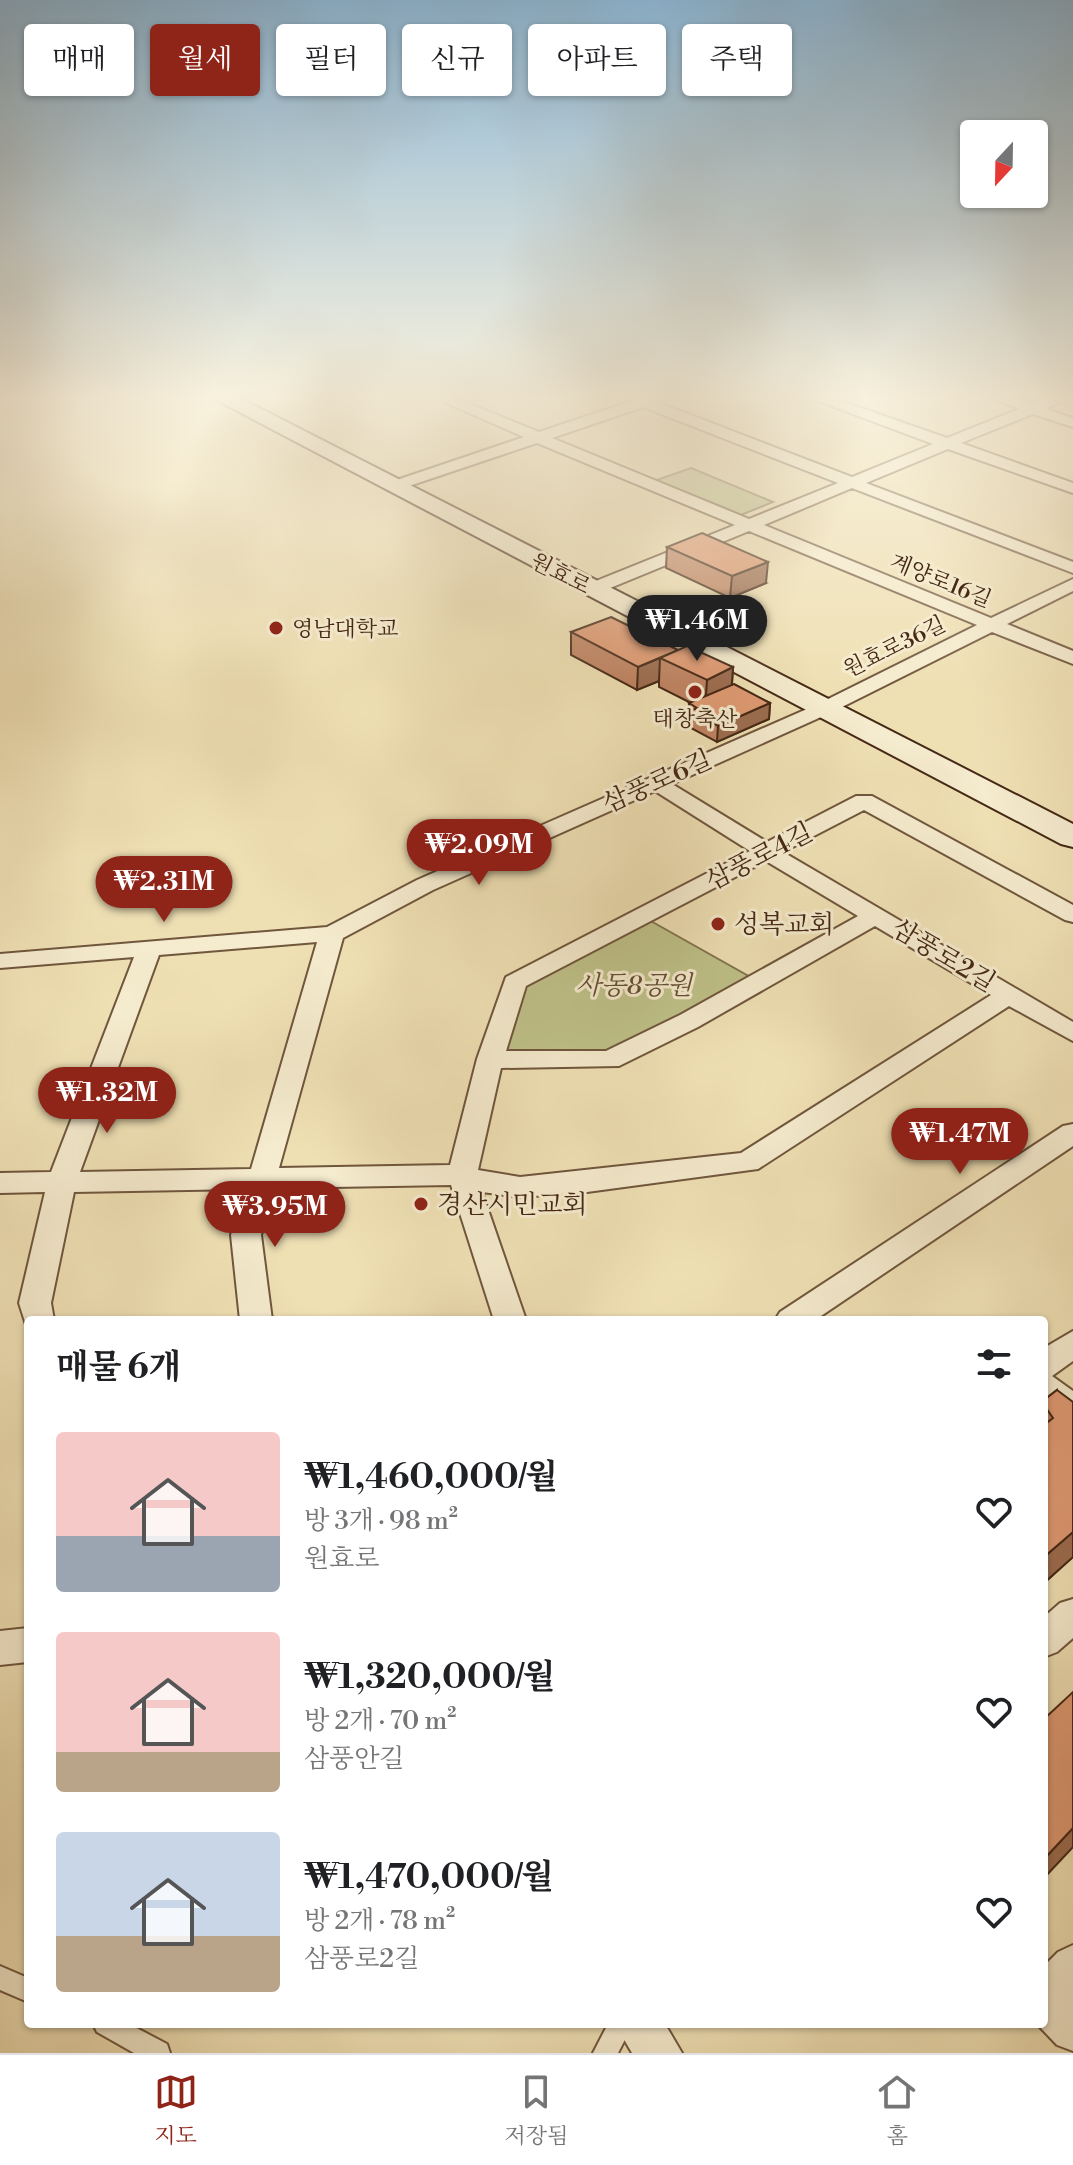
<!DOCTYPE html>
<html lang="ko">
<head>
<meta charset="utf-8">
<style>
	body { margin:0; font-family:"Libre Bodoni","Noto Serif KR",serif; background:#f2f2f2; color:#202124; height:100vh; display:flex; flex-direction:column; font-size:30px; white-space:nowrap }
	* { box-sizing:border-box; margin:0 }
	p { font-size:26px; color:#757577 }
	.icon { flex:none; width:44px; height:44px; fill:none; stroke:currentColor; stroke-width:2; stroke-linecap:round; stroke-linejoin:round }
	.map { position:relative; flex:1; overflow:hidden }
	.details { position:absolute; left:24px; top:1316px; width:1024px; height:712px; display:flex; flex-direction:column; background:#fff; border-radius:8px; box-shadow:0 2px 6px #0004 }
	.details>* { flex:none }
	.hud { position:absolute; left:24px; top:24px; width:1026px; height:72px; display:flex; gap:16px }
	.needle { width:52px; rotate:202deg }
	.controls { position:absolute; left:960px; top:120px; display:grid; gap:16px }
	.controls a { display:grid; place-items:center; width:88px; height:88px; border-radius:8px; background:#fff; box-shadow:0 2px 6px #0004; font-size:40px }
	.price { position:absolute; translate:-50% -68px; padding:0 18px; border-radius:28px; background:#8f2418; color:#fff; font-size:26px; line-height:52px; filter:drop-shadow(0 2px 4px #0008) }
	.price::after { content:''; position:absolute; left:50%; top:48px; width:24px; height:18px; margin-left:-12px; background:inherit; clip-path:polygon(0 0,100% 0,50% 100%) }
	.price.selected { background:#222; color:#fff }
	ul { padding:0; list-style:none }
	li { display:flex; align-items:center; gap:24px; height:200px; padding:0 32px }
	li span { display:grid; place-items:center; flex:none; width:224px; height:160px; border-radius:8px; color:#555 }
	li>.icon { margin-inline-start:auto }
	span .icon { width:96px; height:96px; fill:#fffc; stroke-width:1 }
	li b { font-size:34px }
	h2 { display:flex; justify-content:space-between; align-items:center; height:96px; padding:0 32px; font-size:34px }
	.chip { padding:0 28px; border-radius:8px; background:#fff; box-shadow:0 2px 6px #0004; font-size:28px; line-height:72px }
	.chip.selected { background:#8f2418; color:#fff }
	.menu { display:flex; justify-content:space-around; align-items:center; height:112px; border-top:2px solid #e0e0e0; background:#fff; font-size:22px; color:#757577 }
	.menu a { display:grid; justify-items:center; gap:4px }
	.menu .selected { color:#8f2418 }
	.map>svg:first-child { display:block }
	.green { fill:#bfc189; stroke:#82744f; stroke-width:2 }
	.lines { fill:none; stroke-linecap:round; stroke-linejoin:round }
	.service-casing { stroke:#70563d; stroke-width:4 }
	.minor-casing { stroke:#70563d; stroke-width:4 }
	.secondary-casing { stroke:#452815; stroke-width:4 }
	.service { fill:#f5ebce; fill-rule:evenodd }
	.minor { fill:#f5ebce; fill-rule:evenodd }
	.secondary { fill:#f5ebce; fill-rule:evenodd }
	.wall { fill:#c08463; stroke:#452815; stroke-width:2 }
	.shaded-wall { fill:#9c6c50; stroke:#452815; stroke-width:2 }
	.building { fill:#df9a73; stroke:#452815; stroke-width:2 }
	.poi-dot { fill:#8f2418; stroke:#f5ebce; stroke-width:3 }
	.labels { text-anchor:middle; stroke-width:6; stroke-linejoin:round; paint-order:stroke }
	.far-street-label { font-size:22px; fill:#452815; stroke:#f5ebce }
	.far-poi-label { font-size:22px; fill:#452815; stroke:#f5ebce; text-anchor:start }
	.street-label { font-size:26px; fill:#452815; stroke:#f5ebce }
	.poi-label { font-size:26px; fill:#452815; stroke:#f5ebce; text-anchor:start }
	.park-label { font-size:26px; font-style:italic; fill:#644e32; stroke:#f5ebce }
</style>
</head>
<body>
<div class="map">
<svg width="1073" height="2053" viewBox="0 0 1073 2053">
	<rect width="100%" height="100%" fill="#efe0b4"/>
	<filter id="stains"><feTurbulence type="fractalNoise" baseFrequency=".0025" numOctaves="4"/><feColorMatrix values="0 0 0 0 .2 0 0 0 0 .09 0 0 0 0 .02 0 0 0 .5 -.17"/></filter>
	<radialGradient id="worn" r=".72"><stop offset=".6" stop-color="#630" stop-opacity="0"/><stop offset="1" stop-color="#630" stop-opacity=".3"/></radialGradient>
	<path class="green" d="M691,468l82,34 -37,15 -85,-35z
		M649,920l103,58 -144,78 -105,-6 18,-61z"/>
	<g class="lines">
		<g class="service-casing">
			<path id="service" d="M0,1966l28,12v24l-28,-12z
				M93,2024h36l38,20 3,9h-36l-37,-21z
				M608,2024h25l-15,29h-25z"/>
		</g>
		<g class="minor-casing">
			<path id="minor" d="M430,396h20l89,36 108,-36h19l-9,6 195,75 81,-33 -128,-48h22l120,42 72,-29 -32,-13h22l23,8 19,-8h20l-25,13 27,9v9l-40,-13 -72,29 112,40v10l-125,-44 -82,34 207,79v11l-221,-85 -88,37 227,93 82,-39v12l-66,33 66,27v13l-81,-32 -162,81 -158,71 95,58 89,-46h16l201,109v17l-8,-2 -201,-110 -81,42 290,170v19l-64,-35 -251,163 -171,23 -67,5 -38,-5 44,128h-32l-43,-135 -177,3 -13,47 11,85h-32l-9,-85 14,-46 -171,3 -23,111 3,17h-26l-1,8 -8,-25 26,-111 -45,1v-20l51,-1 83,-215 -134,11v-14l327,-27 90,-47 399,-175 161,-80 -228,-94 -151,62h-12v-8l149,-60 -198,-82 -137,46h-12v-6l136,-46zM643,407l195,76 -89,36 -197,-81zM655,791l95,60 -244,126 -29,82 -27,106 -171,3 64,-230 90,-48zM766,861l92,55 -178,99 -74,36h-100l20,-65zM875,926l116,69 -250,158 -221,24 -42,-7 23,-102 118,-2 79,-39zM317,942l-66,227 -171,3 79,-217z
				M1073,1124v22l-258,174h-40l5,-8 283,-186z
				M1073,1331v30l-21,15 21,15v31l-12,-4 -17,-14v-56z
				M1073,1599v39l-16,14 -13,5v-40l16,-14z
				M28,1628v34l-28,3v-34z
				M1073,1945v106l-16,-6 -20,-21h7v-58l14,-14z
				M615,2024h50l17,29h-50z"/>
		</g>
		<g class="secondary-casing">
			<path id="secondary" d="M209,396h27l837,428v23l-12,-3z"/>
		</g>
		<use href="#service" class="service"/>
		<use href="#minor" class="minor"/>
		<use href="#secondary" class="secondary"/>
	</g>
	<path class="wall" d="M667,547l99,36 -36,15 -64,-30z
		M571,632l107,18 55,17 -1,18 38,18 -1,16 -52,23 -28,-15 1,-7 -2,-1 1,-16h2l-32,-16v-6l-22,9 -66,-35z
		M1057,1390l16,167 -29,26v-183z"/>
	<path class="shaded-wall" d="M768,562l-2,21 -36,15 2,-22z
		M660,658l-1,23 -22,9 1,-23z
		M733,667l-2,29 -26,13 2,-29z
		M770,703l-1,16 -52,23 1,-16z
		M1073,1532v25l-29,26v-26z
		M1073,1828v19l-29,31v-19z"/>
	<path class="building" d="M702,533l66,29 -36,14 -65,-29z
		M611,617l67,33 -40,17 -67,-35z
		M687,646l46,21 -26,13 -47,-22z
		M734,684l36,19 -52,23 -28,-15 7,-3 -8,-5z
		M1057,1390l16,12v130l-29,25v-132l9,-7 -9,-13v-5z
		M1073,1692v136l-29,31v-140z"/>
	<linearGradient id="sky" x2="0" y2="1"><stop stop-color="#8bb6d5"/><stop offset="0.58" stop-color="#f8f1dd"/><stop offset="1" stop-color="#f8f1dd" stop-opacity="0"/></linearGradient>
	<rect width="1073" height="684" fill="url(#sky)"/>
	<g class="poi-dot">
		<circle cx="276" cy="628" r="8"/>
		<circle cx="695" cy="692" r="8"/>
		<circle cx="718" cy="924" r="8"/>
		<circle cx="421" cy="1204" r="8"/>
	</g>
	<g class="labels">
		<g class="far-street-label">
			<text transform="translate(561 573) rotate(27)" y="8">원효로</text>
			<text transform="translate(941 580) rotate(22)" y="8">계양로16길</text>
			<text transform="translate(894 646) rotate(-26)" y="8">원효로36길</text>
		</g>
		<g class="far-poi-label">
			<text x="292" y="636">영남대학교</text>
			<text x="695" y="726" text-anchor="middle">태창축산</text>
		</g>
		<g class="street-label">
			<text transform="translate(657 781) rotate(-24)" y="9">삼풍로6길</text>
			<text transform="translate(759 856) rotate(-27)" y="9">삼풍로4길</text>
			<text transform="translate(944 955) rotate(31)" y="9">삼풍로2길</text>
		</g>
		<g class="poi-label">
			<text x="734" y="933">성복교회</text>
			<text x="437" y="1213">경산시민교회</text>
		</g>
		<g class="park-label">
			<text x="634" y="994">사동8공원</text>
		</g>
	</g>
	<rect width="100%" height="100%" filter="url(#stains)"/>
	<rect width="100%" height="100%" fill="url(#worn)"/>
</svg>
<div class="controls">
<a><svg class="needle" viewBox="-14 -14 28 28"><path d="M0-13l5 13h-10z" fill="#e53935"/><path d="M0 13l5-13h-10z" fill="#757577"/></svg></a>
</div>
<b class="price selected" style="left:697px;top:663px">₩1.46M</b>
<b class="price" style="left:479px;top:887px">₩2.09M</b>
<b class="price" style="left:164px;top:924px">₩2.31M</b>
<b class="price" style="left:107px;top:1135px">₩1.32M</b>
<b class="price" style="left:960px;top:1176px">₩1.47M</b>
<b class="price" style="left:275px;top:1249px">₩3.95M</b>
<div class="hud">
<a class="chip">매매</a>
<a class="chip selected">월세</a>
<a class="chip">필터</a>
<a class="chip">신규</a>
<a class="chip">아파트</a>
<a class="chip">주택</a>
</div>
<section class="details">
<h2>매물 6개<svg class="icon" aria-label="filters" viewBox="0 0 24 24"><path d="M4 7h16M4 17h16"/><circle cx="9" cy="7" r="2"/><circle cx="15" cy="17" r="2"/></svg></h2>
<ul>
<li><span style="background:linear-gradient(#f6c9c9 65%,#9aa5b1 0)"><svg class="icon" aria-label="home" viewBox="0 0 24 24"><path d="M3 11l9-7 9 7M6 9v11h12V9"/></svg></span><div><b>₩1,460,000/월</b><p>방 3개 · 98 m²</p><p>원효로</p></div><svg class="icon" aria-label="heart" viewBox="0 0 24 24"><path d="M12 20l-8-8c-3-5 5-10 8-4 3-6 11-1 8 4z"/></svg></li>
<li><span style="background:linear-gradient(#f6c9c9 75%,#b9a48a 0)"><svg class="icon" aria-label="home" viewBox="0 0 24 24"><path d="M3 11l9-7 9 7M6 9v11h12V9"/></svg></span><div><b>₩1,320,000/월</b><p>방 2개 · 70 m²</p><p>삼풍안길</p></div><svg class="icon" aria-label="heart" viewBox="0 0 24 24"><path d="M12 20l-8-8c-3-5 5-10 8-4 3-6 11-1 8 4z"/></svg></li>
<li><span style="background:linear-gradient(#c9d6e8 65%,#b9a48a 0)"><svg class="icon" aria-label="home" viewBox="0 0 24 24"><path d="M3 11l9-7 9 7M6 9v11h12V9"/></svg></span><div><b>₩1,470,000/월</b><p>방 2개 · 78 m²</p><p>삼풍로2길</p></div><svg class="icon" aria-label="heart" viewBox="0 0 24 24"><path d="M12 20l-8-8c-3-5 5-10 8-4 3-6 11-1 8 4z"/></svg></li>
</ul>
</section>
</div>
<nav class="menu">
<a class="selected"><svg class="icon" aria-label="map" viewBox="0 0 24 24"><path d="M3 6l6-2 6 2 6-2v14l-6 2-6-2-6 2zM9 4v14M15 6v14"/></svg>지도</a>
<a><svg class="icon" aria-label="saved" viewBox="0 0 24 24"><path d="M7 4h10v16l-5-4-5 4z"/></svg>저장됨</a>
<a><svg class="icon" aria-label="home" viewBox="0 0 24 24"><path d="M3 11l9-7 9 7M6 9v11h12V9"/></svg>홈</a>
</nav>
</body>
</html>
